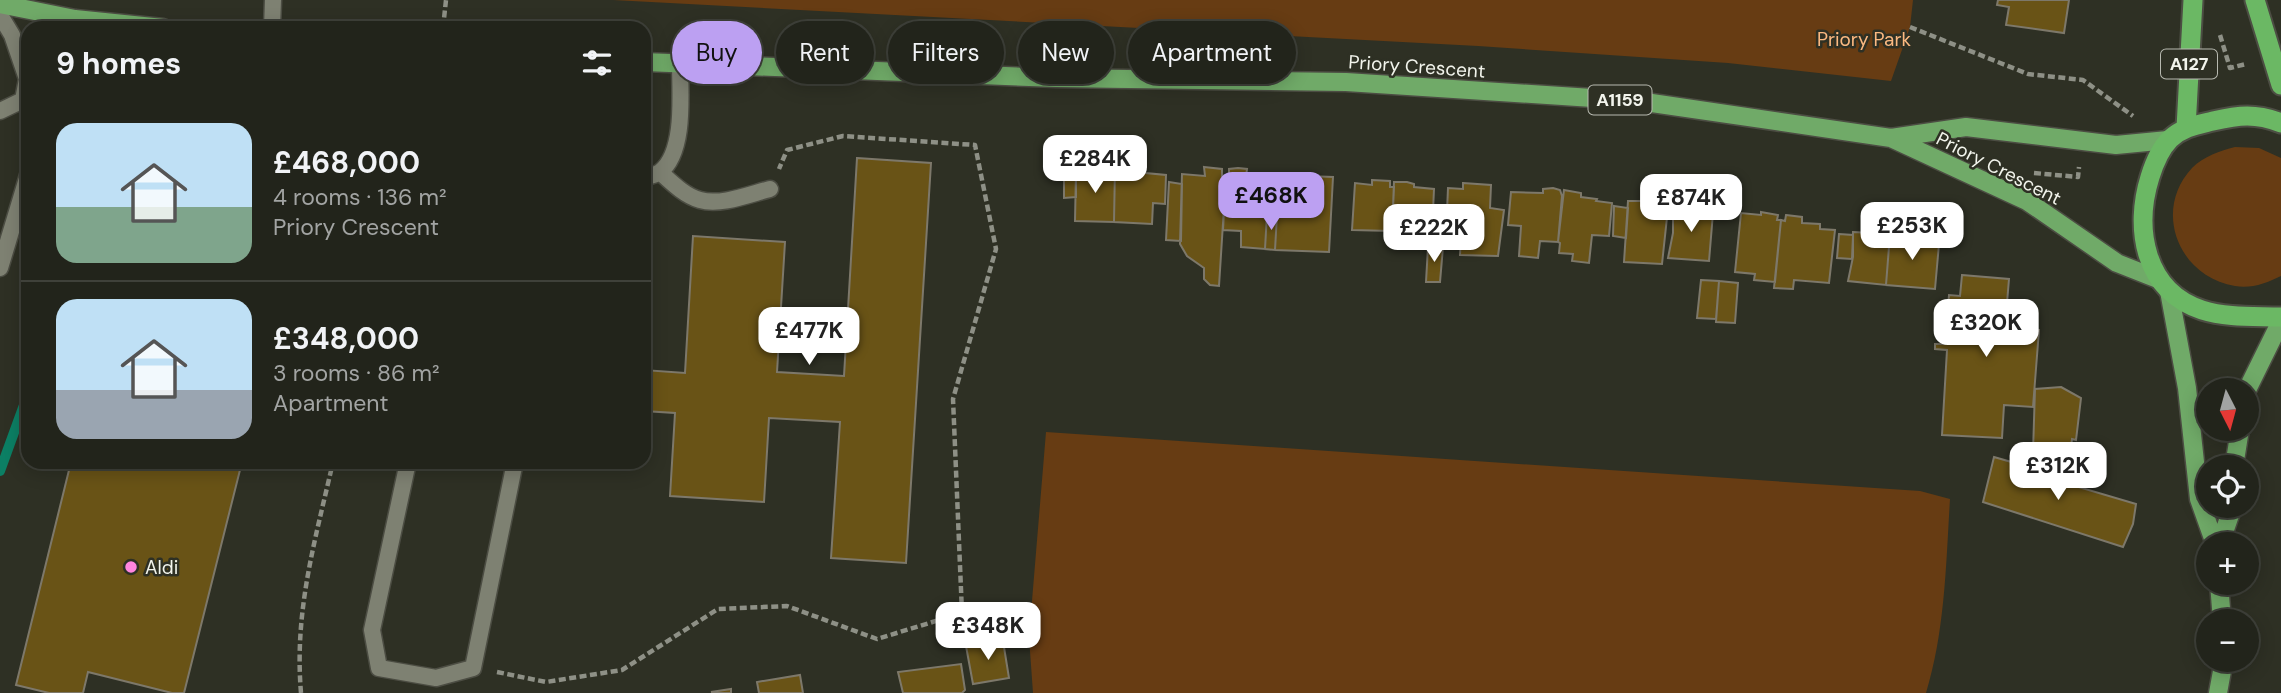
<!DOCTYPE html>
<html lang="en">
<head>
<meta charset="utf-8">
<style>
	body { margin:0; font-family:"DM Sans",sans-serif; background:#2e3028; color:#f1f3f6; height:100vh; display:flex; flex-direction:column; font-size:26px; white-space:nowrap }
	* { box-sizing:border-box; margin:0 }
	p { font-size:23px; color:#a2a4a3 }
	.icon { flex:none; width:38px; height:38px; fill:none; stroke:currentColor; stroke-width:2; stroke-linecap:round; stroke-linejoin:round }
	.map { position:relative; flex:1; overflow:hidden }
	.sheet { position:absolute; left:21px; top:21px; width:630px; height:448px; display:flex; flex-direction:column; background:#22241b; border-radius:21px; box-shadow:0 4px 18px #0003,0 0 0 2px #3f413a }
	.sheet>* { flex:none }
	.banner { position:absolute; left:672px; top:21px; width:665px; height:63px; display:flex; gap:14px }
	.needle { width:46px; rotate:174deg }
	.controls { position:absolute; left:2196px; top:378px; display:grid; gap:14px }
	.controls a { display:grid; place-items:center; width:63px; height:63px; border-radius:50%; background:#22241b; box-shadow:0 4px 18px #0003,0 0 0 2px #3f413a; font-size:35px }
	.price { position:absolute; translate:-50% -60px; padding:0 16px; border-radius:14px; background:#fff; color:#222; font-size:23px; line-height:46px; filter:drop-shadow(0 2px 4px #0008) }
	.price::after { content:''; position:absolute; left:50%; top:42px; width:21px; height:16px; margin-left:-10px; background:inherit; clip-path:polygon(0 0,100% 0,50% 100%) }
	.price.current { background:#bca0f2; color:#111 }
	ul { padding:0; list-style:none }
	li { display:flex; align-items:center; gap:21px; height:175px; padding:0 35px }
	li+li { border-top:2px solid #3f413a }
	li span { display:grid; place-items:center; flex:none; width:196px; height:140px; border-radius:21px; color:#555 }
	li>.icon { margin-inline-start:auto }
	span .icon { width:84px; height:84px; fill:#fffc; stroke-width:1 }
	li b { font-size:30px }
	h2 { display:flex; justify-content:space-between; align-items:center; height:84px; padding:0 35px; font-size:30px }
	.pill { padding:0 24px; border-radius:32px; background:#22241b; box-shadow:0 4px 18px #0003,0 0 0 2px #3f413a; font-size:24px; line-height:63px }
	.pill.current { background:#bca0f2; color:#111 }
	.map>svg:first-child { display:block }
	.green { fill:#673c13 }
	.lines { fill:none; stroke-linecap:round; stroke-linejoin:round }
	.stream { stroke:#0c7f64; stroke-width:10 }
	.building { fill:#695316; stroke:#7d786a; stroke-width:2 }
	.service-casing { stroke:#4c4d43; stroke-width:19 }
	.primary-casing { stroke:#4c4d43; stroke-width:21 }
	.trunk-casing { stroke:#4c4d43; stroke-width:23 }
	.path { stroke:#8e9086; stroke-width:4.5; stroke-dasharray:7 3.5; stroke-linecap:butt }
	.service { stroke:#7e8172; stroke-width:16 }
	.primary { stroke:#70aa68; stroke-width:18 }
	.trunk { stroke:#6bb864; stroke-width:19 }
	.poi-dot { fill:#ff85df; stroke:#2e3024; stroke-width:2.5 }
	.labels { text-anchor:middle; stroke-width:5; stroke-linejoin:round; paint-order:stroke }
	.shield { fill:#2e3024; stroke:#b7b9b0; stroke-width:2 }
	.shield-label { font-size:18px; font-weight:bold; fill:#f2f4ec }
	.park-label { font-size:19px; fill:#fcb981; stroke:#2e3024 }
	.street-label { font-size:19px; fill:#f2f4ec; stroke:#2e3024 }
	.poi-label { font-size:19px; fill:#f2f4ec; stroke:#2e3024; text-anchor:start }
</style>
</head>
<body>
<div class="map">
<svg width="2281" height="693" viewBox="0 0 2281 693">
	<rect width="100%" height="100%" fill="#2e3024"/>
	<path class="green" d="M613,0h1300l-3,27 -19,54 -163,-18 -250,-17z
		M2235,147l24,1 22,10v118c-14,7 -30,13 -46,10 -56,-9 -83,-75 -43,-118 12,-12 28,-17 43,-21z
		M1046,432l874,59 30,8c-4,65 -5,132 -24,194h-893l-4,-56z"/>
	<g class="lines">
		<path class="stream" d="M0,471l28,-77"/>
	</g>
	<path class="building" d="M1998,0h71l-5,33 -58,-8 3,-18 -12,-2z
		M857,158l74,5 -25,400 -75,-5 9,-136 -71,-4 -5,84 -94,-6 5,-83 -31,-2v-41l41,3 8,-137 92,6 -8,130 67,4z
		M1115,166l20,2v4l31,3 -1,29 -12,-1 -1,21 -38,-2z
		M1115,166l-1,56 -39,-1 1,-50h19v-4z
		M1204,167l18,2v7h4l-7,110 -9,-1 -6,-6v-11l-17,-12 -7,-12 2,-70 23,2z
		M1238,168l9,1 -1,8 23,1 -4,71 -24,-2v-16l-18,-1 3,-54h3v-7z
		M1064,171l12,2v24l-12,1z
		M1307,176l26,1 -4,75 -54,-2 4,-70 28,1z
		M1372,180l18,1v6h4l-2,44 -40,-1 3,-47 17,2z
		M1169,182l13,2 -1,57 -15,-1z
		M1394,182h13l7,2v3l20,2 -2,45 -40,-3z
		M1463,183l28,2 -1,23 14,2 -6,46 -38,-1 1,-19 -15,-1 2,-47 15,1z
		M1553,188l7,2 2,6 -4,46 -18,-1 -2,17 -19,-2 2,-30 -13,-1 3,-33 32,1v-4z
		M1564,190l17,3v4l16,2 -1,2 16,2 -3,33 -17,-1 -3,28 -17,-2 1,-7 -14,-1 1,-10 -2,-1z
		M1628,201h28l8,2v4l4,1 -6,56 -38,-2z
		M1679,202l16,3v6l18,2 -4,48 -41,-3 5,-25v-24h5z
		M1614,206l14,2 -2,30 -13,-2z
		M1761,212l17,3 -1,5h4l-6,62 -21,-2 1,-6 -20,-2 6,-59 20,2z
		M1267,214l10,1 -2,35 -10,-1z
		M1786,215l16,2v6l18,1v5l15,1 -6,53 -35,-3 -1,9 -19,-1 7,-68 4,1z
		M1853,232l37,2 -4,51 -38,-4 5,-24z
		M1839,234l14,1 -1,24 -15,-1z
		M1890,234l35,4 1,5 13,1 -4,45 -49,-4z
		M1428,247h15l-3,35h-14z
		M1962,275l47,4 -2,24 19,1 -2,25 15,1 -6,77 -29,-2 -2,33 -60,-3 5,-85 -12,-1v-5h10l4,-49 11,1z
		M1701,280l18,1 -3,38 -19,-1z
		M1719,281l19,2 -3,40 -19,-1z
		M2061,387l20,11 -5,42 -4,-1 -2,16 -37,-3 2,-63z
		M1994,457l21,6 -1,-6 28,3v19l13,5v-4l81,24 -3,20 -10,23 -140,-45z
		M71,462h171l-58,231h-12l-84,-21 -5,21h-34l-33,-8z
		M1003,641l6,37 -36,6 -7,-38z
		M961,664l4,26 -3,3h-59l-5,-21z
		M800,675l3,18h-44l-2,-11z
		M731,689v4l-20,-1z"/>
	<g class="lines">
		<g class="service-casing">
			<path id="service" d="M0,15l12,20 15,44 -4,21 -23,11
				M272,28l1,-28
				M660,172c11,10 25,24 40,28 21,6 50,-6 70,-11
				M644,178c5,-2 12,-3 16,-6 26,-20 20,-80 20,-108
				M0,268l28,-93
				M408,462l-36,168 7,38 57,10 37,-10 42,-206"/>
		</g>
		<g class="primary-casing">
			<path id="primary" d="M0,4l75,15 88,9
				M644,62l412,16 290,4 292,19 253,37 136,63 90,62 43,17
				M1891,138l75,-11 150,18 52,-5
				M2169,291l18,97 12,111 16,45
				M2247,390l34,-69
				M2234,467l6,-38
				M2220,544l13,-38
				M2219,583l3,38
				M2218,693l6,-33"/>
		</g>
		<g class="trunk-casing">
			<path id="trunk" d="M2255,0l26,85
				M2281,123c-25,-10 -42,-8 -68,-2 -16,4 -30,6 -43,18 -9,9 -16,25 -20,38 -16,51 -6,114 52,133 25,8 53,6 79,7
				M2186,128l7,-128"/>
		</g>
		<path class="path" d="M1910,27l118,47 55,6 50,36
			M443,28l3,-28
			M2220,35l10,33 16,-4
			M2034,173l44,4 1,-10
			M497,672l49,10 76,-12 96,-61 69,-3 90,33 85,-26 -9,-214 43,-150 -21,-104 -132,-9 -56,14 -8,19
			M301,693c-7,-82 14,-152 32,-231"/>
		<use href="#service" class="service"/>
		<use href="#primary" class="primary"/>
		<use href="#trunk" class="trunk"/>
	</g>
	<circle class="poi-dot" cx="131" cy="567" r="7"/>
	<g class="labels">
		<g class="shield">
			<rect x="2161" y="49.5" width="56" height="29" rx="5"/>
			<rect x="1588.5" y="85.5" width="63" height="29" rx="5"/>
		</g>
		<g class="shield-label">
			<text x="2189" y="70">A127</text>
			<text x="1620" y="106">A1159</text>
		</g>
		<g class="park-label">
			<text x="1864" y="46">Priory Park</text>
		</g>
		<g class="street-label">
			<text transform="translate(1417 66) rotate(4)" y="7">Priory Crescent</text>
			<text transform="translate(1999 168) rotate(27)" y="7">Priory Crescent</text>
		</g>
		<g class="poi-label">
			<text x="145" y="574">Aldi</text>
		</g>
	</g>
</svg>
<div class="controls">
<a><svg class="needle" viewBox="-14 -14 28 28"><path d="M0-13l5 13h-10z" fill="#e53935"/><path d="M0 13l5-13h-10z" fill="#a2a4a3"/></svg></a>
<a><svg class="icon" aria-label="locate" viewBox="0 0 24 24"><circle cx="12" cy="12" r="6"/><path d="M12 2v4M12 18v4M2 12h4M18 12h4"/></svg></a>
<a>+</a>
<a>−</a>
</div>
<b class="price" style="left:1095px;top:195px">£284K</b>
<b class="price current" style="left:1271px;top:232px">£468K</b>
<b class="price" style="left:1691px;top:234px">£874K</b>
<b class="price" style="left:1912px;top:262px">£253K</b>
<b class="price" style="left:1434px;top:264px">£222K</b>
<b class="price" style="left:1986px;top:359px">£320K</b>
<b class="price" style="left:809px;top:367px">£477K</b>
<b class="price" style="left:2058px;top:502px">£312K</b>
<b class="price" style="left:988px;top:662px">£348K</b>
<div class="banner">
<a class="pill current">Buy</a>
<a class="pill">Rent</a>
<a class="pill">Filters</a>
<a class="pill">New</a>
<a class="pill">Apartment</a>
</div>
<section class="sheet">
<h2>9 homes<svg class="icon" aria-label="filters" viewBox="0 0 24 24"><path d="M4 7h16M4 17h16"/><circle cx="9" cy="7" r="2"/><circle cx="15" cy="17" r="2"/></svg></h2>
<ul>
<li><span style="background:linear-gradient(#bfe0f5 60%,#7fa58c 0)"><svg class="icon" aria-label="home" viewBox="0 0 24 24"><path d="M3 11l9-7 9 7M6 9v11h12V9"/></svg></span><div><b>£468,000</b><p>4 rooms · 136 m²</p><p>Priory Crescent</p></div></li>
<li><span style="background:linear-gradient(#bfe0f5 65%,#9aa5b1 0)"><svg class="icon" aria-label="home" viewBox="0 0 24 24"><path d="M3 11l9-7 9 7M6 9v11h12V9"/></svg></span><div><b>£348,000</b><p>3 rooms · 86 m²</p><p>Apartment</p></div></li>
</ul>
</section>
</div>
</body>
</html>
